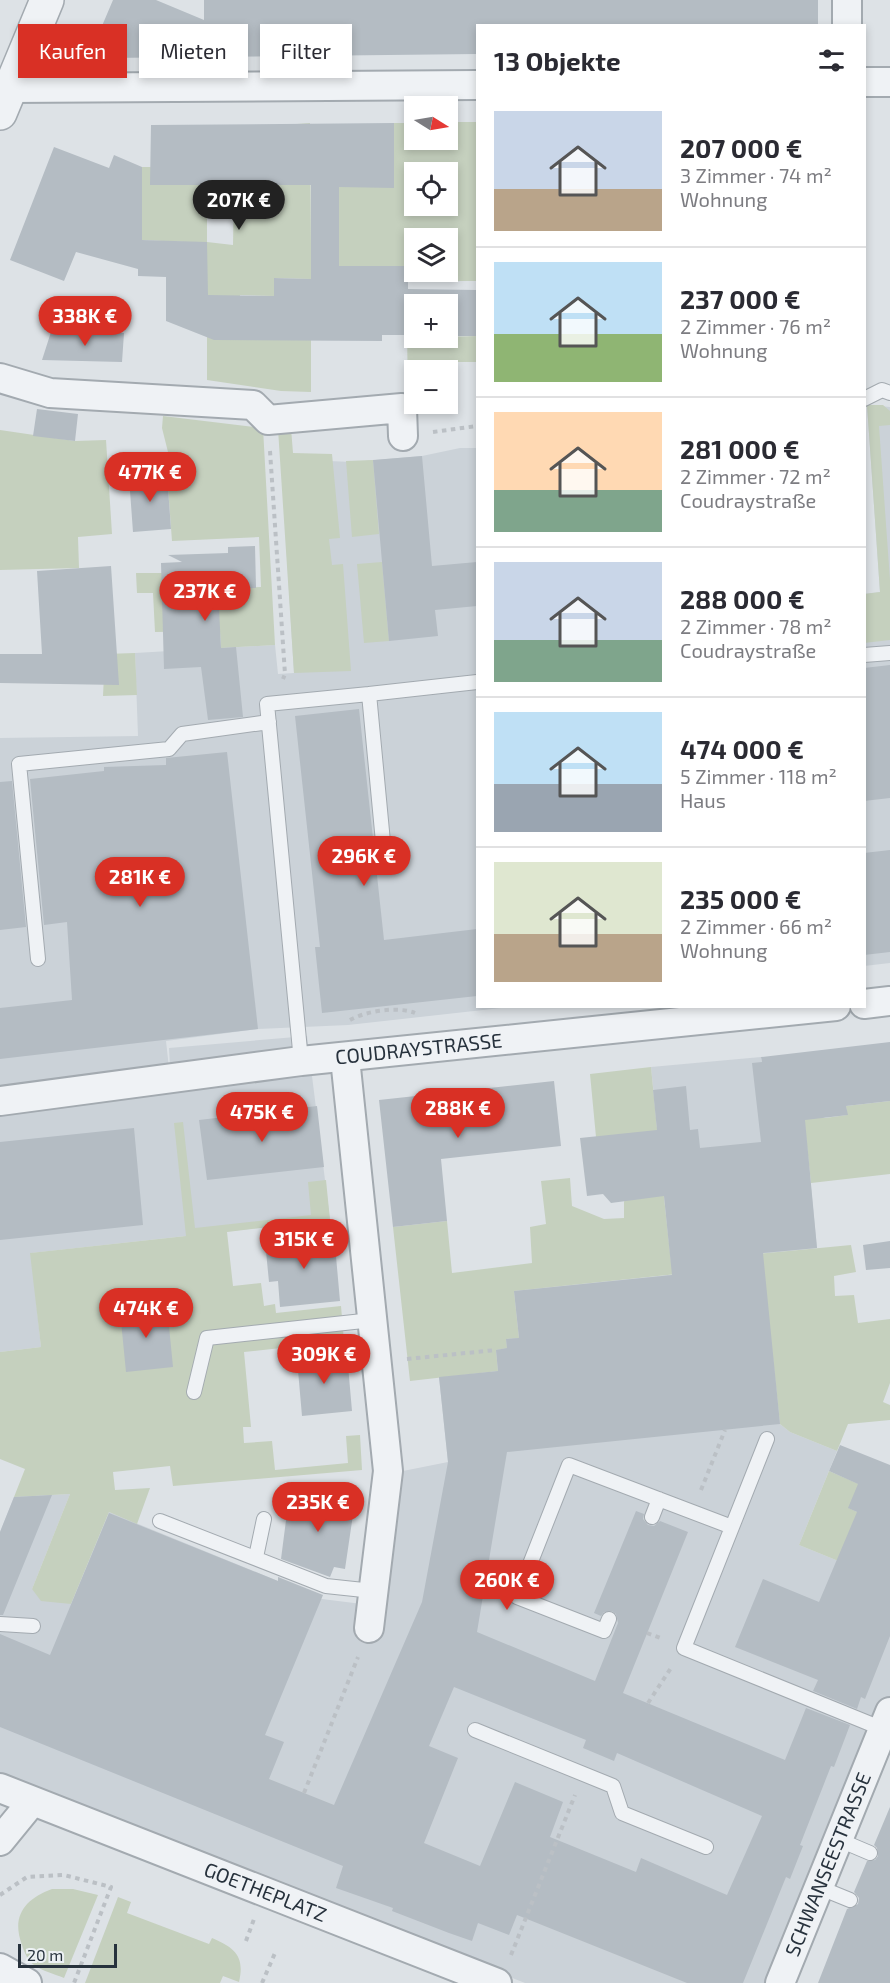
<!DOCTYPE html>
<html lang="de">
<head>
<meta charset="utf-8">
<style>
	body { margin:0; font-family:"Exo 2",sans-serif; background:#f2f2f3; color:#2b2b33; height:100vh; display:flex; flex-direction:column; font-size:22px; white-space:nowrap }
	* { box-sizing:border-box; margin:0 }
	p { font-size:20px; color:#7c7c81 }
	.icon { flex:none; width:33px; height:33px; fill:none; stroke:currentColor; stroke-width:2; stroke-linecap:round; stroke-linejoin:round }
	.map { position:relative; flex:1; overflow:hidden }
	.side { position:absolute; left:476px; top:24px; width:390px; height:984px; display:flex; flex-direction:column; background:#fff; border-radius:0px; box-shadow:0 3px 9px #0003 }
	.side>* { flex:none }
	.banner { position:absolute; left:18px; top:24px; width:368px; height:54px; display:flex; gap:12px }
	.needle { width:39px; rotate:101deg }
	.fabs { position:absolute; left:404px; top:96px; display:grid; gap:12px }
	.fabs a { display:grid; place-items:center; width:54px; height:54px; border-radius:0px; background:#fff; box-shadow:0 3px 9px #0003; font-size:30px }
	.scale { position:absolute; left:18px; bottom:15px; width:99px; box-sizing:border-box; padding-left:6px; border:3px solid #27323d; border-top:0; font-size:16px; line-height:21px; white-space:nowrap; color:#27323d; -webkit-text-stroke:4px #ecf1f4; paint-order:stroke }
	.price { position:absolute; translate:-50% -51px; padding:0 14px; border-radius:21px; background:#d93025; color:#fff; font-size:20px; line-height:39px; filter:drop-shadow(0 2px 3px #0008) }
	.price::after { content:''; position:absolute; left:50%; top:36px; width:18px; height:14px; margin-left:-9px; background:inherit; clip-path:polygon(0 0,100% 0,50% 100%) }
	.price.on { background:#222; color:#fff }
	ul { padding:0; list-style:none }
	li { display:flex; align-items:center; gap:18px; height:150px; padding:0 18px }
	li+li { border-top:2px solid #e1e1e2 }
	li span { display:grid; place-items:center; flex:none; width:168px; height:120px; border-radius:0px; color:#555 }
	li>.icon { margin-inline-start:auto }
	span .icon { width:72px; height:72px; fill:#fffc; stroke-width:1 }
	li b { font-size:26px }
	h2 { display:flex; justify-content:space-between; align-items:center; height:72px; padding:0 18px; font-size:26px }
	.chip { padding:0 21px; border-radius:0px; background:#fff; box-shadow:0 3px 9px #0003; font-size:21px; line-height:54px }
	.chip.on { background:#d93025; color:#fff }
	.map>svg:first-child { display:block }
	.built { fill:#cbd2d8 }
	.green { fill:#c5d0be; fill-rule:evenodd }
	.building { fill:#b4bcc3; fill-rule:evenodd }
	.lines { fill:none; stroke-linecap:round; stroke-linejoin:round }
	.service-casing { stroke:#a3aab0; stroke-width:16 }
	.minor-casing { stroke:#a3aab0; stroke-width:32 }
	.tertiary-casing { stroke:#a3aab0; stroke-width:36 }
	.path { stroke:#bbc0c5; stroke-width:4; stroke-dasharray:4.5 4.5; stroke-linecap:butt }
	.service { stroke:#eff2f5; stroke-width:14 }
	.minor { stroke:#eff2f5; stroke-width:28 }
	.tertiary { stroke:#eff2f5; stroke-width:33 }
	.labels { text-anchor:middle; stroke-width:5; stroke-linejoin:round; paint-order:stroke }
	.street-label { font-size:20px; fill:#27323d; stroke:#ecf1f4 }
</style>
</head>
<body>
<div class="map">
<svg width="890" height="1983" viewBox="0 0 890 1983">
	<rect width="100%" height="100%" fill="#dde2e6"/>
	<path class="built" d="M867,405l23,2v556l-26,3v-372l16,-2z
		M460,448h17v558l33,1 -162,18 -90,4 -92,12 5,45 -2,-38 138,-12 23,184 -299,33 10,94 -41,5v-614l138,-2 -3,-83 140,-8 3,29 16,-1 -13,-214 71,3 70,-6z
		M761,1057l1,5 44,75 11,111 -146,15 -20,-196z
		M764,1265l16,159 10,8 47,19 -38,94 91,37v130l-107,271h-258l-525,-211v-240l14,-35 56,-3 -38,95 39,15 38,-92 213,87 56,7 20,-134 50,-10 -9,-85 59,-6 -2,-21 10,-11 13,-2 -5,-46z"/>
	<path class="green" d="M447,122h30v159h-69l-1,-15h-95l-1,13 -37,-1v18l-34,-1v45h71v52l-30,-1 -74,-11v-137l-65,-3v-73h8l57,18v57l26,3 1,-60 63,-61 13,-1 1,122 28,1v-65l25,6h30v-64h20v17h33zM414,172h33v34h-33zM414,238h33v34h-33z
		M407,335h7v3l63,-2v26h-20l1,27h-11v-19h-33v21h-6z
		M867,405h16l7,6v14l-11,1 11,154v60l-26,3v-49l16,-2z
		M163,416l100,12 12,217 -54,3 -1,-17 -65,1 -2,-39h-16l-1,-20h26l55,16 44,-2 -2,-50 -87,4 -5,-67 5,-6 -10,-40z
		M291,428l2,25 39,1 8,84 -11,1 3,26 11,-1 8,107 -57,2 -16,-244z
		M0,430l75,11 31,-1 6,94 -34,3 1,31 -79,2z
		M373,460l6,74 -27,3 -6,-76z
		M382,562l7,79 -25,2 -7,-79z
		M135,653l2,42 -34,1 2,-42z
		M651,1067l8,82 -63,-12 -6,-63z
		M890,1101v73l-79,9 -8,-73 22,8 22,-3 -1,-9z
		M183,1122l12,106 116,-13 -3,-33 18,-2 4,40 -103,12 6,54 28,-3 3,23 11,-2 1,9 65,-7 3,35 -100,11 7,75h-8l1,16 28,-2 3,29 73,-7 -2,-27 14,-1 2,35 -189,16 -3,-20 -57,6 2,18 35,-2 -13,36 -28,-12 -38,92 -30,-3 -9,-12 38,-95 -56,3 11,-28 -25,-10v-107l41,-5 -11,-94 156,-17 -12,-113z
		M570,1178l2,28 32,13 20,-1v-16l4,-11 35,-3 8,74 180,-17 5,27 -22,4 1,20 19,-1 4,28 32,-4v64l-7,19 7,3v15l-42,4 -11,27 -47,-19 -10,-8 -17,-159 -249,26 5,47 -13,1 1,9 -11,2 2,21 -88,10 -17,-154 54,-6 5,52 80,-10 -2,-36 16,-3 -5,-43z
		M829,1471l39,17 -19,20 8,4 33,70 -91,-37z
		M52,1889h21l25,6 -34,83c-9,-4 -22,-7 -30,-13 -6,-4 -10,-13 -12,-20 -11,-29 3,-46 30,-56z
		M118,1897l13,5 -4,11 82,31 3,-6c23,10 33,18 27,44l-16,-6 -3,7h-135z"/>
	<path class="building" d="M113,0h43l48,20v-20h614v26h-341v28l-371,4 -10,-18z
		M394,123v65l-55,-1v79h69v23l69,1v46h-30v-32h-33v31h-32v6l-168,-1 -48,-19v-44l-28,-1v-7l-62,-17 -12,29 -54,-21 44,-113 55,21 5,-13 28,12v73l65,2 1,53 66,1v-18l37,1v-94h-161l1,-60z
		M51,332l73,1 -2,29 -80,-2z
		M37,409l41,5 -3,27 -42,-5z
		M422,456l10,110 45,-4v44l-42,4 3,26 -49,5 -16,-181z
		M167,474l4,55 -38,3 -4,-55z
		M255,546l1,42 -38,1 3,59 15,-1 7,70 -35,3 -7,-53 -37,2 -3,-106 21,-1 -14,-7 60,-2v-6z
		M111,566l8,119 -119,-2v-29h42l-5,-83z
		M890,665v133l-26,3v-133z
		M359,709l25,231 93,-11v67l-155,17 -7,-66h5l-25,-231z
		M227,752l31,277 -258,30v-51l72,-8 -5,-78 -23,3 -14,-146 74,-8v-4l62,-2v-7z
		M12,781l14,146 -26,3v-148z
		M890,850v102l-26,3v-102z
		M890,1042v59l-44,5 2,9 -43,5 12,128 -54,5 17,171 -273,28 -30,180 118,49 23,-58 -2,-9 -4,-3 -8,1 -3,4 -7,-3 42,-102 8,3 -1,5 5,6 6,1 6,-5 28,11 -65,161 162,67 21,-52 44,17 -16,42 -3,-1 -31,79 3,1 -13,33 -4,-2 -43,106h-56l-170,-68 -8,20 -31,-12 -6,18 -23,-8 -57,-22 1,-3 -57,-20 7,-22 -343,-139v-93l50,21 59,-142 169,68v-4l45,18 -58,140 19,7 -15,37 65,26 88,-203 26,-140 -9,-85 59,-6 -2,-21 11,-2 -1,-9 13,-1 -5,-47 158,-16 -8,-79 -53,7 -8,-9 -16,2 -7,-58 77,-8 -4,-40 33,-4 4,44 8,-1 2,19 61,-6 -9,-79 10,-1 -1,-5zM454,1687l132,53 -3,8 31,13 3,-8 145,63 -35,79 -86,-37 -5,14 -86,-35 13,-35 -48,-20 -35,84 -56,-23 34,-85 -29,-12z
		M554,1081l7,65 -120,13 6,62 -54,6 -14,-127z
		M317,1106l7,61 -117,13 -8,-60z
		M134,1128l9,97 -143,15v-98z
		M334,1234l6,67 -60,6 -2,-26 -9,1 -4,-41z
		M890,1241v27l-24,2 -3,-25z
		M167,1306l6,61 -47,5 -6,-61z
		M347,1354l5,57 -50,5 -5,-57z
		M840,1445l50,20v171l-25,63 -4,-2 -4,12 -44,-18 5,-11 -83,-33 28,-68 56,23 38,-90 -9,-4 10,-24 -29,-13z
		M304,1494l51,7 -10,68 -11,-2 -4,10 -49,-18 8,-62 14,3z
		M52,1495l-49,120h-3v-83l14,-35z
		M890,1807v176h-72l29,-74 11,-5 1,-6 -5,-6 13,-31 8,-1 3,-4 -1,-8 -3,-3z"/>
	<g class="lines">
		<g class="service-casing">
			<path id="service" d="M864,399l18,-9 8,3
				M864,655l26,-2
				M369,694l108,-12
				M38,959l-19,-195 150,-15 13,-15 87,-12
				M301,1061l-34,-357 102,-10 16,169
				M194,1392l13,-54 165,-18
				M767,1439l-83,209 199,81
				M652,1517l7,-18
				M160,1521l166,65 47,5
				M256,1557l8,-38
				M609,1619l-5,12 -87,-34 52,-132 163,62
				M0,1624l33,2
				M475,1730l138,56 9,27 84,34
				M837,1839l33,14
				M818,1887l32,13"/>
		</g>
		<g class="minor-casing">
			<g id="minor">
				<path d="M847,0v26"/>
				<path d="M864,82h26"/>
				<path d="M0,85l10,3 467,-3"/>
				<path d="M0,378l50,15 203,12 15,15 134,-12 1,28"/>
				<path d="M864,1004l26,-3"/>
				<path d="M345,1058l43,413 -19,157"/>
				<path id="s1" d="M0,1101l301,-40 535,-55"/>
				<path id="s2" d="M0,1788l497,195"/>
				<path d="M0,1841l31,-38"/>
				<path d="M0,1968l27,15"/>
				<path id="s3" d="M780,1983l110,-271"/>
			</g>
		</g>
		<g class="tertiary-casing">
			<path id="tertiary" d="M0,113l47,-113"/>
		</g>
		<path class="path" d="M433,432l44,-6
			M270,451l15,223 -2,5
			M350,1020c16,-9 47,-14 65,-7
			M407,1359l89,-9
			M701,1490l24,-60
			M647,1633l16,6
			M648,1703l23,-35
			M304,1793l54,-136
			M0,1895l27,-18 37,-2 47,12 -37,96
			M246,1941l8,-22
			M511,1955l64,-160
			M262,1983l13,-30"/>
		<use href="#service" class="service"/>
		<use href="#minor" class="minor"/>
		<use href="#tertiary" class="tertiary"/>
	</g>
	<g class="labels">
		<g class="street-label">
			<text dy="7" stroke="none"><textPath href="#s1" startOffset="422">COUDRAYSTRASSE</textPath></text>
			<text dy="7" stroke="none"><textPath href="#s3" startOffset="128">SCHWANSEESTRASSE</textPath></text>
			<text dy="7" stroke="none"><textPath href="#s2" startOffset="285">GOETHEPLATZ</textPath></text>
		</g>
	</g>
</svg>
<div class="fabs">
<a><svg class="needle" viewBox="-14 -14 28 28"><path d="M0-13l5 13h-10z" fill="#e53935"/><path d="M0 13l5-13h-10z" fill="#7c7c81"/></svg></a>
<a><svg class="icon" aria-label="locate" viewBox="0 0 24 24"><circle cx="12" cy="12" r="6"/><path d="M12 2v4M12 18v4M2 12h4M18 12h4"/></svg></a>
<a><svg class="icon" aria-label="layers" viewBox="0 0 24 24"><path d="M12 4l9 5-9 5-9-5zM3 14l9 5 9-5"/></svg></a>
<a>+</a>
<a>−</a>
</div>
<div class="scale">20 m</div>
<b class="price on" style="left:239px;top:231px">207K €</b>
<b class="price" style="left:85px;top:347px">338K €</b>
<b class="price" style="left:150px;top:503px">477K €</b>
<b class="price" style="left:205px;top:622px">237K €</b>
<b class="price" style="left:364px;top:887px">296K €</b>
<b class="price" style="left:140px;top:908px">281K €</b>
<b class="price" style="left:458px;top:1139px">288K €</b>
<b class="price" style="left:262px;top:1143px">475K €</b>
<b class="price" style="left:304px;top:1270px">315K €</b>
<b class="price" style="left:146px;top:1339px">474K €</b>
<b class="price" style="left:324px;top:1385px">309K €</b>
<b class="price" style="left:318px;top:1533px">235K €</b>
<b class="price" style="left:507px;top:1611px">260K €</b>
<div class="banner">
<a class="chip on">Kaufen</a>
<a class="chip">Mieten</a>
<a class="chip">Filter</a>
</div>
<section class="side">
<h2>13 Objekte<svg class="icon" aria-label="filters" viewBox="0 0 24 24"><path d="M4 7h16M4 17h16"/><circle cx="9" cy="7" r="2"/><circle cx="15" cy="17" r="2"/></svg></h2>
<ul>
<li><span style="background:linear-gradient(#c9d6e8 65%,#b9a48a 0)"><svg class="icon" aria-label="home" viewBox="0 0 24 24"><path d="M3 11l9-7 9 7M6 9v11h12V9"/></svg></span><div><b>207 000 €</b><p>3 Zimmer · 74 m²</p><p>Wohnung</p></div></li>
<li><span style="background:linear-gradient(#bfe0f5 60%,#8fb573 0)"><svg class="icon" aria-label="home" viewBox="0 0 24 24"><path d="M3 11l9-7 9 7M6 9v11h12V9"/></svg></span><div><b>237 000 €</b><p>2 Zimmer · 76 m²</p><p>Wohnung</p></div></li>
<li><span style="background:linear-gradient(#ffd9b3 65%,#7fa58c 0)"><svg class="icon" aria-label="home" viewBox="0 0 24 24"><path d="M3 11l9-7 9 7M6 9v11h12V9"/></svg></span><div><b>281 000 €</b><p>2 Zimmer · 72 m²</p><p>Coudraystraße</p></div></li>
<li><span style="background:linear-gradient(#c9d6e8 65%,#7fa58c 0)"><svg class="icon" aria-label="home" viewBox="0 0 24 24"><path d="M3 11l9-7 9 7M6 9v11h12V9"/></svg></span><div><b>288 000 €</b><p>2 Zimmer · 78 m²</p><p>Coudraystraße</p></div></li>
<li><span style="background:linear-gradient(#bfe0f5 60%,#9aa5b1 0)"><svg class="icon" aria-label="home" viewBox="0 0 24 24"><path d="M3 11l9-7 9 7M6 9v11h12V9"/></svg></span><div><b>474 000 €</b><p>5 Zimmer · 118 m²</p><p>Haus</p></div></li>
<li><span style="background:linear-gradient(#dfe7d0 60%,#b9a48a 0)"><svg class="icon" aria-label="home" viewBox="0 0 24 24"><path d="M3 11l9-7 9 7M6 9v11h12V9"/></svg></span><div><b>235 000 €</b><p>2 Zimmer · 66 m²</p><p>Wohnung</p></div></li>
</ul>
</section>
</div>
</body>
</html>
